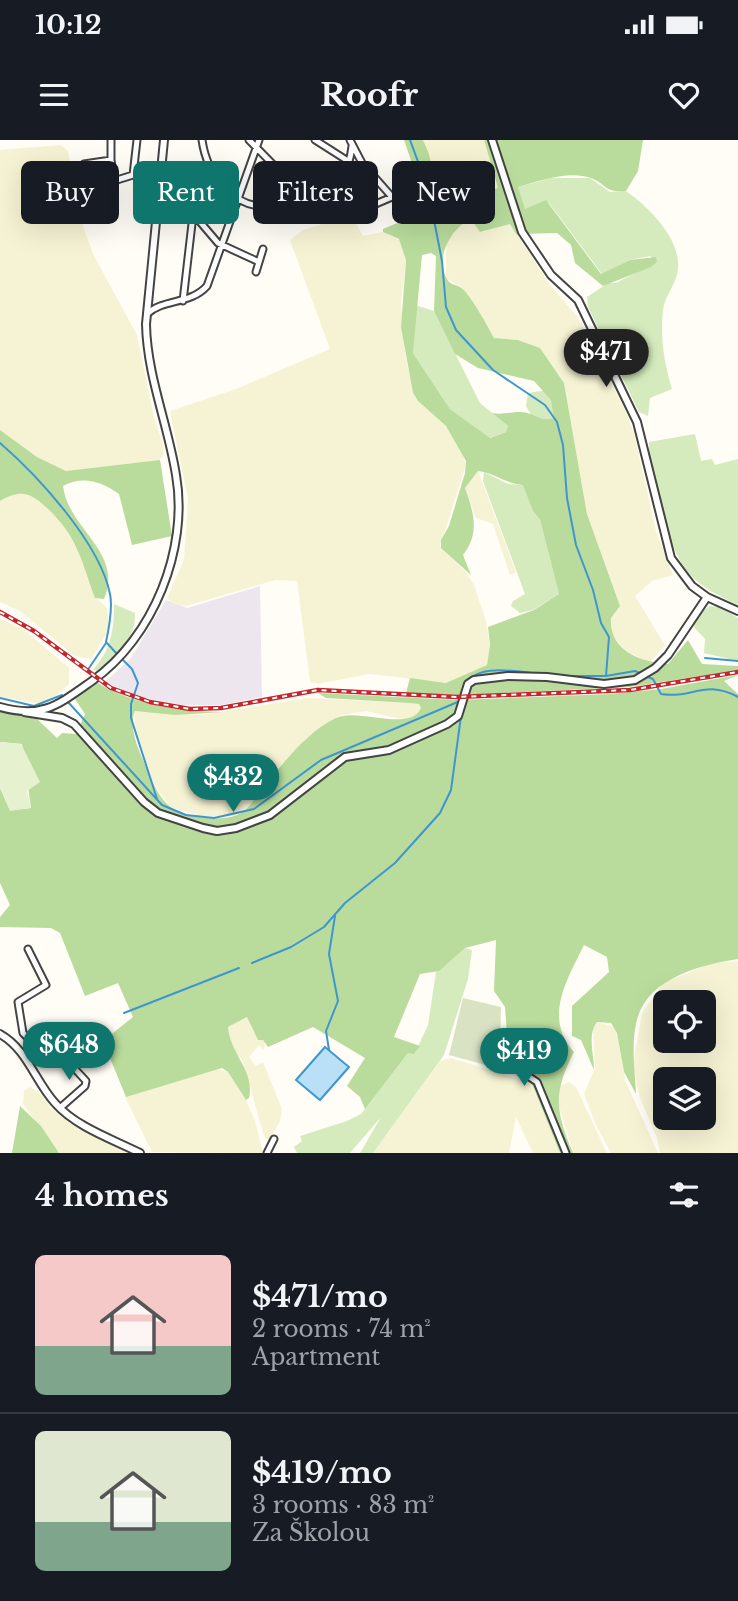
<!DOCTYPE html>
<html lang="en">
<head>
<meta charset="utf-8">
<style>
	body { margin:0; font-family:"Libre Baskerville",serif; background:#20242c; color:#f1f3f6; height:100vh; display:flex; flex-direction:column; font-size:26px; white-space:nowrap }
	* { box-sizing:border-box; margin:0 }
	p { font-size:23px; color:#9ea1a6 }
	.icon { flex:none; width:38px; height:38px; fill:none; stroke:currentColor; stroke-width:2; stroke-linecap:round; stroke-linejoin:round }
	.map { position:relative; height:1013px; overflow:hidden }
	.details { display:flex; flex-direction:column; background:#171b24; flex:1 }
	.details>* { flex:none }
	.guide { position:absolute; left:21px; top:21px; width:696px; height:63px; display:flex; gap:14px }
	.controls { position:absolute; left:653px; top:850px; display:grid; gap:14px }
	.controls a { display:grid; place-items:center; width:63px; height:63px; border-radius:10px; background:#171b24; box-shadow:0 7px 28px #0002; font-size:35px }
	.price { position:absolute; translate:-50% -60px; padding:0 16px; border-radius:24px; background:#0f766e; color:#fff; font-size:23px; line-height:46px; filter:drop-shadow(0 2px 4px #0008) }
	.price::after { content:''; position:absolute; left:50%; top:42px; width:21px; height:16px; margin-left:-10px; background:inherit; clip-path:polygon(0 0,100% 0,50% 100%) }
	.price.on { background:#222; color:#fff }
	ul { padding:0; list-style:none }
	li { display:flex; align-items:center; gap:21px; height:175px; padding:0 35px }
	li+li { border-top:2px solid #363941 }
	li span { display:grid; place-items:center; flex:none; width:196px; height:140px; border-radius:10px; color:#555 }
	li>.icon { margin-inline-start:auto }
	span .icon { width:84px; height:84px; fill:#fffc; stroke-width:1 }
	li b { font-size:30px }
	h2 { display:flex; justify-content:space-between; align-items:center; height:84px; padding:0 35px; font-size:30px }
	.tag { padding:0 24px; border-radius:10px; background:#171b24; box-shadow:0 7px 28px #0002; font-size:24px; line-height:63px }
	.tag.on { background:#0f766e; color:#fff }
	.status { display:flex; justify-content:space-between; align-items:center; height:49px; padding:0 35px; background:#171b24; direction:ltr }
	.status svg { height:19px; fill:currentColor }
	header { display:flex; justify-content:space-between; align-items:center; height:91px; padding:0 35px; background:#171b24; font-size:32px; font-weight:700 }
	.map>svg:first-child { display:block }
	.industrial { fill:#eee6ef }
	.farmland { fill:#f6f3d4; fill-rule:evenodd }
	.green { fill:#d5ebbd }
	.forest { fill:#b9dc9c; fill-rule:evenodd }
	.cemetery { fill:#d9e3c4 }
	.pitch { fill:#e6f2cf }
	.water { fill:#b9e0f7; stroke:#3f96cf; stroke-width:2 }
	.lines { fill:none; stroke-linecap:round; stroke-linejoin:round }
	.stream { stroke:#3f96cf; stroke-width:2 }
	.minor-casing { stroke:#444; stroke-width:9 }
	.tertiary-casing { stroke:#444; stroke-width:10 }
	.minor { stroke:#fff; stroke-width:5 }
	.tertiary { stroke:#fff; stroke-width:6 }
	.rail-casing { stroke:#c4262e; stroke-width:4.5 }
	.rail { stroke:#fff; stroke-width:2; stroke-dasharray:5; stroke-linecap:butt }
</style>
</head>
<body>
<div class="status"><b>10:12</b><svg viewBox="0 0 49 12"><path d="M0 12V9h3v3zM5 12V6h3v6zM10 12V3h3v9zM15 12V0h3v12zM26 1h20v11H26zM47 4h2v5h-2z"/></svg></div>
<header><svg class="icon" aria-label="menu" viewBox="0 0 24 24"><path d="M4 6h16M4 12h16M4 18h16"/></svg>Roofr<svg class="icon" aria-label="heart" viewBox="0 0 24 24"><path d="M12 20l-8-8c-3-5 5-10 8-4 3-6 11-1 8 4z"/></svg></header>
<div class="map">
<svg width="738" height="1013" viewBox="0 0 738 1013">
	<rect width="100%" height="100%" fill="#fffdf5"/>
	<path class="industrial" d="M260,446l2,111 -41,8h-39l-42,-8 -35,-15 26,-24 35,-58 21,8z"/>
	<path class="farmland" d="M423,0h61l14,48 -36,9 -24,12 -10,-26 4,-9 -1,-13z
		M61,5l7,6 15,75 10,28 44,81 17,83 10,29 -1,9 -5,5 -92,10 -29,-14 -37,-27v-280z
		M348,76l5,2 10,18 20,-4 18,9 5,19 -5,43 4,49 8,41 5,8 28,25 14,20 6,19 -26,81 25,25 9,14 12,36 4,28 -3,16 -39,18 -78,-9 -53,10 -7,-2 -13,-101 -21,-1 -90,26 -12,-2 -7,-6 17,-38 4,-61 -18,-88 66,-22 94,-40 -40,-109 13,-10z
		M472,79l11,13 27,-9 39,61 31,36 46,92 8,21 22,98 17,44 -21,6 -17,15 30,49 -16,18 -26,-14 -11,-15 -1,-16 9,-12 -33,-92 -23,-131 -24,-35 -22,-8 -24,-2 -33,-51 -15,-9v-36l18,-20z
		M478,331l38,101 -6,3 -17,-51 -17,-6 -11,-30z
		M18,352l15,2 25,24 21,30 16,49 12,11 2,21 -18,30 -16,-3 -55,-45 -20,-9v-101z
		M0,479l23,10 46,39v16l-13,12 -16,8 -40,-7z
		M307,558l102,5 11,1 1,4 -3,6 -13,6 -39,-9 -27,5 -32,23 -27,27 -36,46 -17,5 -26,-1 -31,-9 -19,-28 -17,-47 1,-21 66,4z
		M738,821v192h-78l-3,-15 -17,-40 -7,-33 9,-52 21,-30 49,-20zM665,863h39v38h-39zM665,940h39v38h-39z
		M247,877l18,24 -1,9 -5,-5 -10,12 7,9 7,-4 19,47 -2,12 -11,20 -5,-5 -22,-77 -9,-8 -5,-20v-4z
		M597,882l18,5 2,6 8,47 33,73h-47l-15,-28 -12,-31 11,-26 -2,-40z
		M451,918l80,25 29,70h-27l-17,-36 -7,36h-136l67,-92z
		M216,929l12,3 18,28 9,21 8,32 -111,-1 -27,-55z
		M569,942l7,5 31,66h-34l-16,-53 2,-14z
		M30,947l10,6 12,16 19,15 57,29h-69l-36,-49 1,-13z"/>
	<path class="green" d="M551,38h39l20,14 16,-1c23,16 55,48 52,78 -1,14 -13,26 -15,41 -3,28 1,52 9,79l-22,9 -2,18 -9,-4 -51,-105 -1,-10 21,-14h8l41,-21 -7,-6 -20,4 -28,14 -53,-71 -25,6 -6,-22z
		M415,165l19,6 46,92 28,23 -2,6 -17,6 -39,-29 -37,-56z
		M541,251h6l13,12 -10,45 -24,-42 2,-13z
		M695,294l6,27 11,-2 3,6 23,-6v146c-17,-8 -38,-18 -50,-33 -22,-26 -39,-96 -39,-130z
		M484,332l24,12 17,1 8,26 7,9 19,74 -26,16 -13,3 -9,-7 2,-5 12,-7 -42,-113z
		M114,464l21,9c1,25 -18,42 -36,58l-6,-1c18,-21 21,-39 21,-66z
		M710,466l10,1 18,11v43l-34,-8 1,-14 -14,-15 7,-10z
		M465,808l7,2 -4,29 -24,76 -71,98h-13l21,-36 -31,36h-53l-3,-6 8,-6 -2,-5 47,-15 14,-7 47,-61h7l13,-28 8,-53z"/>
	<path class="forest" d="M404,0h19c7,15 12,28 5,43l10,26 24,-12 36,-9 -14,-48h159l-5,31 -12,20c-22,2 -18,-6 -35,-13 -22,-8 -52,3 -73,9l7,22 21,-9 55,74 29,-14 26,-3 1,5 -6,5 -48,19 -28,-23 -4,-18 -14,-12 -41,1 -6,-10 -30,8 -9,-13c-20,9 -37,40 -24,60 3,6 8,5 13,8 10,6 28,40 34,51l24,2 22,8 24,35 23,131 33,92 -9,12c-2,33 30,44 57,46l20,-24 14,24 36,2v4l-108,17 -173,8 -51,-2 4,-15 36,5 41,-18 3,-20 -2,-18 46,-17 25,-16 -19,-74 -7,-9 -10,-26c-17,-1 -28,-12 -45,-14l-13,17c9,25 15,45 -2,67l8,20 -30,-27v-8l8,-14 16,-53 1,-12 -20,-35 -28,-25 -5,-8 -12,-66 5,-67 -7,-21 -16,-7v-3l45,-19zM431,113l5,3 -2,55 21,43 23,14 56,13 17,19 3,18c-13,5 -21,-6 -33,-6 -11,0 -18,3 -29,1l16,13 -2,6 -16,6 -40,-29 -37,-56 9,-98z
		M0,290l37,27 29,14 94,-11 12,76 -40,9 -13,-51c-17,-12 -36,-19 -56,-8 5,43 61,66 41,113l-9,-1c-14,-38 -17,-61 -48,-90 -17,-16 -26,-19 -47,-7z
		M738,535l-14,6 14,13v265c-38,6 -94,20 -102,65 -5,23 -1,47 0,70l-12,-22 -7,-39 -6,-10 -14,-1c-10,13 -3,32 -3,48l-13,-30 -9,-4v-30l37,-34 -2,-15 -23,-12c-17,35 -41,73 -10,107 -21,41 -19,58 -1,101h-13l-28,-69 -12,-6 -19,-18 14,-5v-20h-8l-2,-28 -11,-16 2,-51 -31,8 -26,23 -19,3 -26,63 26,9 -6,8 -6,-1 -43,56 -5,-12 -13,-11 18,-28 -52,-31 -45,20 -5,-7h-5l-11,-23 -19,10c2,27 27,43 21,71l-3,2 -18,-28 -6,-4 -96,29 -23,-56 30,-24 -15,-34 -33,13 -25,-63 -9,-5 -51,-1v-10l10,-12 -10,-22v-95l10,22 21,-2 -9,-64 -22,-2v-30l37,7 20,19 5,-5 14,1 9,-20 -10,-15 21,-17c41,24 82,29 128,30l-49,3 -40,-4c-7,18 4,39 11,56 6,13 11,27 21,37 14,14 60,20 76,8 7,-5 12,-14 17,-21 22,-26 45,-58 76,-73 21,-11 74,15 85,-10l-2,-4 -10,-1 -83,-5 -8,-5 139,7 153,-6 51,-5z
		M20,966l21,20 18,27h-47z"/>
	<path class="cemetery" d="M463,858l38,9 -1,38 -6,-1 -1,5 5,1 -3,9 -4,-1 2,9 -44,-12z"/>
	<path class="pitch" d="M0,602l21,2 19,38 -13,9 4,17 -21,3 -10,-23z"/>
	<path class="water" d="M325,907l24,20 -29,33 -24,-20z"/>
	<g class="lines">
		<path class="stream" d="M410,0l18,49 14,72 4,46 10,23 37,40 52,35 12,17 6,23 4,53 9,47 17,45 8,33 8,14 -3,39 29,-5 5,2
			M0,303c38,33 100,100 110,151 3,14 -1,34 -4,48l11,12
			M121,518l11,11 6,14 -7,21v14l26,81
			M705,518l33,3
			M87,531l19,-28
			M564,536h42
			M645,536l8,3 8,15c32,5 43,-15 77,3
			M463,549c9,-28 56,-17 78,-15
			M0,558l34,8 28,-11 2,3
			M68,562l94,103 24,10 28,3 40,-9 67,-49 139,-59
			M252,823l39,-16 33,-20 21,-24 50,-40 45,-50 11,-23 10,-74
			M124,873l115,-45
			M329,910l-3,-19 12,-30 -9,-47 6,-38"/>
		<g class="minor-casing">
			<path id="minor" d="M202,0c5,35 32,71 71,66 14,-1 28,-9 41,-14 10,-5 25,-9 31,-20 4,-7 6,-18 7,-26
				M249,0l55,56
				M315,0l33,21
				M350,0l12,23 30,34 -21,9
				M111,20v-20
				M84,24l27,-4 3,20
				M133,35l4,-35
				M88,49l45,-14 27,3
				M190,70l28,33 41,19
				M256,132l7,-23
				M183,161l10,-86
				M147,174c17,-16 43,-9 60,-28l52,-146
				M503,895l-4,22 38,25 29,71
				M25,918l8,-15 -10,-10 -5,-31 28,-17 -18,-36
				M60,968l25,-22 1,-5 -24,-26
				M267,1013l7,-14"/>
		</g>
		<g class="tertiary-casing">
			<path id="tertiary" d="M492,0l30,92 29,43 27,25 59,122 34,136 21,28 15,11 31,14
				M0,567c42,12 58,-2 92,-26 61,-43 97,-132 84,-206 -8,-51 -29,-99 -30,-151l18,-184
				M24,572l38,6 12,6 70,78 14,11 45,15 14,3 19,-3 34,-13 75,-58 44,-7 58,-26 11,-8 10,-32 6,-4 34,-4 39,1 57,7 31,-4 20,-12 13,-13 39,-58
				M0,894c27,15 35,47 55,69 21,24 57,36 85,50"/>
		</g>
		<use href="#minor" class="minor"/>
		<use href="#tertiary" class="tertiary"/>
		<g class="rail-casing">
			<path id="rail" d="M0,472l34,19 77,57 39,14 40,7 31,-1 97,-18 139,7 173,-7 108,-18"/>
		</g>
		<use href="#rail" class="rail"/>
	</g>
</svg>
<div class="controls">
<a><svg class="icon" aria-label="locate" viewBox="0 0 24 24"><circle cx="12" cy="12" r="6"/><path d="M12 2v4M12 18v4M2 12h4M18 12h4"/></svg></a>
<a><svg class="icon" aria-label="layers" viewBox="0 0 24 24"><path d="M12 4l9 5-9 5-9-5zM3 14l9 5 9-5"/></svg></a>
</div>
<b class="price on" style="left:606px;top:249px">$471</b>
<b class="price" style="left:233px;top:674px">$432</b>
<b class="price" style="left:69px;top:942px">$648</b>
<b class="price" style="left:524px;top:948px">$419</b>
<div class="guide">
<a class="tag">Buy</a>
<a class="tag on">Rent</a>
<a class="tag">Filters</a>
<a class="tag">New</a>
</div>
</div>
<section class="details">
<h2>4 homes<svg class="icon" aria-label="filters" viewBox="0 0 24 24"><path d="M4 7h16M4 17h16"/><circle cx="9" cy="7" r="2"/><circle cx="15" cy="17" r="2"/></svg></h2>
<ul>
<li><span style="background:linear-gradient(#f6c9c9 65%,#7fa58c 0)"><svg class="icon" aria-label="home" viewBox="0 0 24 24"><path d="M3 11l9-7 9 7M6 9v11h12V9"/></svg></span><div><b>$471/mo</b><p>2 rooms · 74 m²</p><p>Apartment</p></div></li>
<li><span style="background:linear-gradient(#dfe7d0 65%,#7fa58c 0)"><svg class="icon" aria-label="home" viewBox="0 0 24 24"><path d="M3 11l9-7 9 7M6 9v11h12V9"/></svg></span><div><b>$419/mo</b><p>3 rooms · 83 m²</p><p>Za Školou</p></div></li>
</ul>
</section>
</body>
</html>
